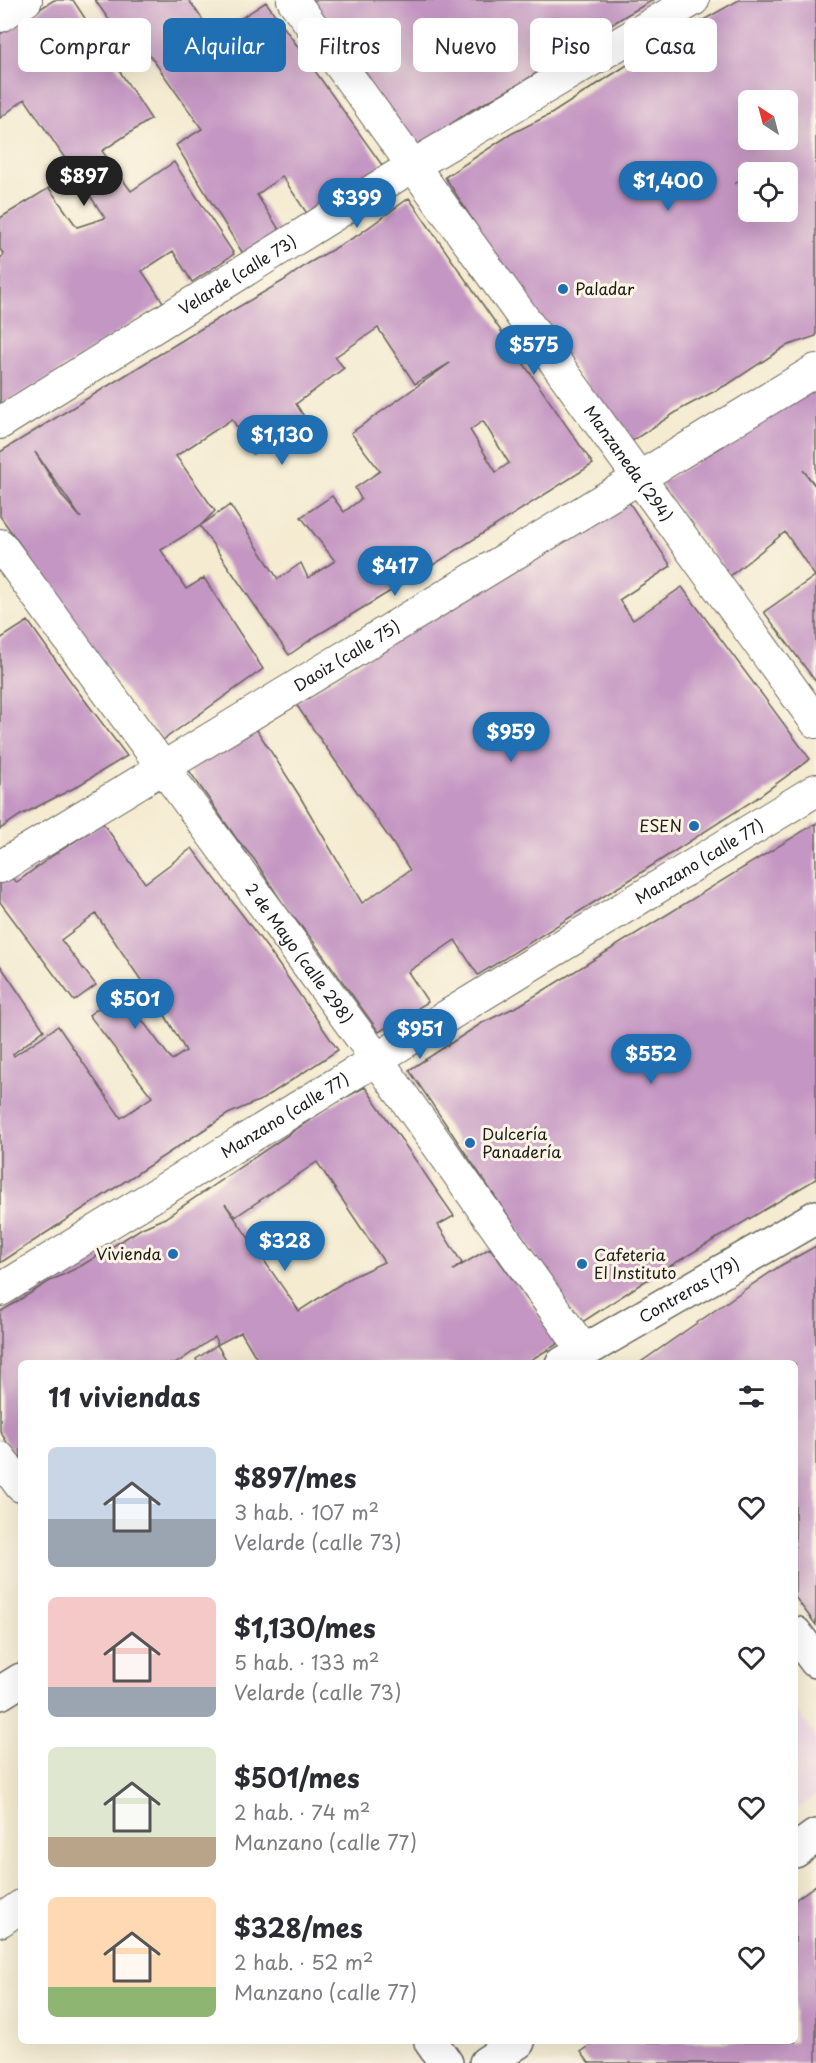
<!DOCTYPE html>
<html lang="es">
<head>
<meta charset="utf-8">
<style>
	body { margin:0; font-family:"Playpen Sans",sans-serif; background:#f7f7f7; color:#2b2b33; height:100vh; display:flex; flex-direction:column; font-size:22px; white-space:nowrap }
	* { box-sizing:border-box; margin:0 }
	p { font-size:20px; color:#7c7c81 }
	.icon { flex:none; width:33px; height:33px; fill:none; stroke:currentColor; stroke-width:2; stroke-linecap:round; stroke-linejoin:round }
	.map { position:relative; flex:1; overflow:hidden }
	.details { position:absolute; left:18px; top:1360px; width:780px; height:684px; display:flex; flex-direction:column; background:#fff; border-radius:9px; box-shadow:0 6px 24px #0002 }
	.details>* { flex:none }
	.guide { position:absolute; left:18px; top:18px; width:780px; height:54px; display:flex; gap:12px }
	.needle { width:39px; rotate:324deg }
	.tools { position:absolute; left:738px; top:90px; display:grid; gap:12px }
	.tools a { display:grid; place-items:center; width:60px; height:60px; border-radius:9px; background:#fff; box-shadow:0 6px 24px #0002; font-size:30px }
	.price { position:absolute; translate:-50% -51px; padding:0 14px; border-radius:21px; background:#1f6fb2; color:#fff; font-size:20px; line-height:39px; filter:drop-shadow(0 2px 3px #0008) }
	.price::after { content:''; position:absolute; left:50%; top:36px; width:18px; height:14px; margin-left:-9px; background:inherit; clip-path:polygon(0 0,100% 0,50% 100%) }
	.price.active { background:#222; color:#fff }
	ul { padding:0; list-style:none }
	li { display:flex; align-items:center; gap:18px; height:150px; padding:0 30px }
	li span { display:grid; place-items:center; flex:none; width:168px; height:120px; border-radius:9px; color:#555 }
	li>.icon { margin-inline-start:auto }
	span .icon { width:72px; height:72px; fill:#fffc; stroke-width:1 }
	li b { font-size:26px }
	h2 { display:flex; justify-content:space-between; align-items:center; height:72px; padding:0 30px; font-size:26px }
	.pill { padding:0 21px; border-radius:9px; background:#fff; box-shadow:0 6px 24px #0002; font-size:21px; line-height:54px }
	.pill.active { background:#1f6fb2; color:#fff }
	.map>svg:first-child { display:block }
	.built { fill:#edd1e9 }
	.building { fill:#c496c3; fill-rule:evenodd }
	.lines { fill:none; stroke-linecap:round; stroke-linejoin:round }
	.street-casing { stroke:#68645b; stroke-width:34 }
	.secondary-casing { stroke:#68645b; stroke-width:36 }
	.primary-casing { stroke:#68645b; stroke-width:36 }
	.street { stroke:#fff; stroke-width:32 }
	.secondary { stroke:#fff; stroke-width:33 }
	.primary { stroke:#fff; stroke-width:33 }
	.poi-dot { fill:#1f6fb2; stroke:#fcf5e5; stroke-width:2 }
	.labels { text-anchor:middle; stroke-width:6; stroke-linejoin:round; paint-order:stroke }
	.street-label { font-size:16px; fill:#1c1c1c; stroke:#fcf5e5 }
	.poi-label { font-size:16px; fill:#1c1c1c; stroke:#fcf5e5; text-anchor:start }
</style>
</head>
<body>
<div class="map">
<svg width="816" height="2063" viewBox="0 0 816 2063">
	<rect width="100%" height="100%" fill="#fcf5e5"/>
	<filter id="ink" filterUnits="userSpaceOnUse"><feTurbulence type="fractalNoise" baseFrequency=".0167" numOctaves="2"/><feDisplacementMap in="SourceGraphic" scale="12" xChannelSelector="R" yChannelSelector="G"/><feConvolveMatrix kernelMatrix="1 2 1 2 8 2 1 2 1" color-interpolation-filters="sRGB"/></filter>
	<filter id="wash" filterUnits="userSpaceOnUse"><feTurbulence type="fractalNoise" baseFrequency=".008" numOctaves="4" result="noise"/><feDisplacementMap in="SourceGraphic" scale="24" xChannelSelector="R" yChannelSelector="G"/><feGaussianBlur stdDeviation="1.35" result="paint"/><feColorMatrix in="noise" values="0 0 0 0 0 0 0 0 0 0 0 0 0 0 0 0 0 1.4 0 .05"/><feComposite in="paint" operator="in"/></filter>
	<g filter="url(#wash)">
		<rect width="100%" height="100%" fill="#f4ebd1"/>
		<path class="built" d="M795,1708l21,29v59l-21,14z"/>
		<g id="blocks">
			<path class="building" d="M54,0h19l78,119 -49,32 29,40 43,-29 60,92 -42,28 -19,-31 -31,20 21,31 -114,76 -49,27v-147l4,-3 -4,-6v-31l49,-30 28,39 28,-9 -80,-119 -25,19v-84z
				M95,0h94l25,36 52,-34 116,163 -74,50 -26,-39 -25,19 25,39 -37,23 -69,-112 26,-16 -65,-92 -11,7z
				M312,0h341l-28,16 -104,67 -51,28 -56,38z
				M739,0h77v336l-30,10 -56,37 -49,26 -52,34 -122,-169 -62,-97 66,-43 40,-20 104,-67zM748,100h40v40h-40zM748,172h40v40h-40v-37l-13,9z
				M409,198l184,266 -179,113 -98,59 -27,19 -89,-129 30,-21 48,74 23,-16 7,15 27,-17 -34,-44 31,-21 12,16 17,-13 -6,-11 25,-17 -29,-38 99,-70 -35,21 -37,-56 -43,29 9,11 -48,36 9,14 -52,36 -21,-35 -56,37 39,55 -15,15 -39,24 25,39 18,-11 59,91 -100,71 -78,-103 -85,-121v-64l204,-125 79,-46 26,-18 49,-28zM483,421l26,42 -13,9 -26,-42zM35,452l46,66 -18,-21z
				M816,384v102l-13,-16 13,17v195l-52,-70 51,-36 -30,-44 -55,44 -70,-93 63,-37 41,-30z
				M625,496l46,70 -52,34 14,20 49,-33 128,172 -56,41 -126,81 -150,94 -23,-35 -47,32 20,30 -49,30 -69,-95 -25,-30 -31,-48 -18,-21 -48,-69 67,-42 44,68 63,108 48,-33 -18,-28 -97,-139z
				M28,621l46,65 53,70 -53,32 -55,28 -19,13v-190z
				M103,823l42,60 47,-35 76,101 70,101 -75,49 -35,15 -228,149v-298l44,65 -31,24 1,2 44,-30 63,92 31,-21 -63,-82 32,-23 51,68 14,-9 -20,-34 -70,-103 -35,26 35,45 -22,16 -74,-99v-21l8,-5 9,6 35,-26z
				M816,823v356l-166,99 -69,45 -172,-253 73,-47 38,-18z
				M365,1087l89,129 -16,9 24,38 -9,7 37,-22 69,95 -35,21h-264l-19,-32 -24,13 -2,-8 -40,27h-154v102l-21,-35v-119l50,-31 31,-15 61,-38 23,-10 167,-113zM317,1162l67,100 -34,16 -51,33 -74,-107 10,13z
				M816,1246v379l-21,-28v-233h-157l106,-74 36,-24z
				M217,1345l12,19h-31l-2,-5z
				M816,1885v178h-227l-8,-11 14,-10h200v-142z"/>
		</g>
	</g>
	<g filter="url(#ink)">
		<use href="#blocks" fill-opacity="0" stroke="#68645b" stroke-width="1.5"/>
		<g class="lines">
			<g class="street-casing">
				<g id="street">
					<path id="s1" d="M293,0c176,240 347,482 523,722"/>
					<path d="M0,16l26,-16"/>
					<path id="s2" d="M0,423l414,-258 279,-165"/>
					<path id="s3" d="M0,545l376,513 208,293"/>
					<path id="s4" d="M0,867l816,-497"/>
					<path id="s5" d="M0,1290l816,-500"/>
					<path d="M0,1458l21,28"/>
					<path d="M0,1921l21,-15"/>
				</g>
			</g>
			<g class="secondary-casing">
				<path id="secondary" d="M795,1633l21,28
					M431,2042l15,21"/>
			</g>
			<g class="primary-casing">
				<g id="primary">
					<path id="s6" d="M562,1364l254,-147"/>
					<path d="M0,1693l21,-13"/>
					<path d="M795,1851l21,-15"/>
					<path d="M486,2063l32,-21"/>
				</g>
			</g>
			<use href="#street" class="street"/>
			<use href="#secondary" class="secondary"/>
			<use href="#primary" class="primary"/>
		</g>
	</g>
	<g class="poi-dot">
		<circle cx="563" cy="289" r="6"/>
		<circle cx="694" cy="826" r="6"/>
		<circle cx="470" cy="1143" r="6"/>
		<circle cx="173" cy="1254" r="6"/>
		<circle cx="582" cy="1264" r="6"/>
	</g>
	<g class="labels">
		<g class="street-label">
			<text dy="6" stroke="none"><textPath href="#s2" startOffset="280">Velarde (calle 73)</textPath></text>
			<text dy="6" stroke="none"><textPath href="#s1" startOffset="572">Manzaneda (294)</textPath></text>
			<text dy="6" stroke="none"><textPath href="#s4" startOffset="406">Daoiz (calle 75)</textPath></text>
			<text dy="6" stroke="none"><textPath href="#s5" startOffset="820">Manzano (calle 77)</textPath></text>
			<text dy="6" stroke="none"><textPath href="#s3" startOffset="506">2 de Mayo (calle 298)</textPath></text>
			<text dy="6" stroke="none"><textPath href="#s5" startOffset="334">Manzano (calle 77)</textPath></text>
			<text dy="6" stroke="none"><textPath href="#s6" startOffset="147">Contreras (79)</textPath></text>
		</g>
		<g class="poi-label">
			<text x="575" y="295">Paladar</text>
			<text x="682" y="832" text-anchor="end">ESEN</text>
			<text x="482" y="1140">Dulcería<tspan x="482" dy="18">Panadería</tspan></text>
			<text x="161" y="1260" text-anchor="end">Vivienda</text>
			<text x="594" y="1261">Cafeteria<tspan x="594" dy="18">El Instituto</tspan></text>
		</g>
	</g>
</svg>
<div class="tools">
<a><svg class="needle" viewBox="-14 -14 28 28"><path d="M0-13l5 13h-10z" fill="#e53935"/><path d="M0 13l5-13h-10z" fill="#7c7c81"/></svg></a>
<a><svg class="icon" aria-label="locate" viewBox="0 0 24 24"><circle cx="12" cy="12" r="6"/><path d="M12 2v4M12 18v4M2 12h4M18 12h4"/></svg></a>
</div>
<b class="price active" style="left:84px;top:207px">$897</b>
<b class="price" style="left:668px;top:212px">$1,400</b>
<b class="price" style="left:357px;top:229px">$399</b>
<b class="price" style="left:534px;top:376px">$575</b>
<b class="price" style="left:282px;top:466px">$1,130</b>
<b class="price" style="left:395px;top:597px">$417</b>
<b class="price" style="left:511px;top:763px">$959</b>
<b class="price" style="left:135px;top:1030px">$501</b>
<b class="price" style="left:420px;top:1060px">$951</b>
<b class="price" style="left:651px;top:1085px">$552</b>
<b class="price" style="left:285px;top:1272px">$328</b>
<div class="guide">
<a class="pill">Comprar</a>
<a class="pill active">Alquilar</a>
<a class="pill">Filtros</a>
<a class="pill">Nuevo</a>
<a class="pill">Piso</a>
<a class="pill">Casa</a>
</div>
<section class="details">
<h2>11 viviendas<svg class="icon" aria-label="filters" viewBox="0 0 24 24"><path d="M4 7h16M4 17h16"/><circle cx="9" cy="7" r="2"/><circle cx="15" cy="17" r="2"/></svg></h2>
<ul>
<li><span style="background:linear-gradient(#c9d6e8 60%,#9aa5b1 0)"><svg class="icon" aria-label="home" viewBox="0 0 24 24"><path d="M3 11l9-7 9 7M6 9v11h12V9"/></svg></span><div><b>$897/mes</b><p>3 hab. · 107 m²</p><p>Velarde (calle 73)</p></div><svg class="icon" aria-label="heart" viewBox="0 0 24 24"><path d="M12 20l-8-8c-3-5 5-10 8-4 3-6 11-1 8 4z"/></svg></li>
<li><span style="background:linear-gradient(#f6c9c9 75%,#9aa5b1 0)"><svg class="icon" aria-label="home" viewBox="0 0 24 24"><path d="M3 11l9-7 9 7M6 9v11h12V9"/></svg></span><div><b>$1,130/mes</b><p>5 hab. · 133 m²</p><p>Velarde (calle 73)</p></div><svg class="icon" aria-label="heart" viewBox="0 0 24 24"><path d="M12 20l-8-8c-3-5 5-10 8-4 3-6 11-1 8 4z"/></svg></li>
<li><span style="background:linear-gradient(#dfe7d0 75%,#b9a48a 0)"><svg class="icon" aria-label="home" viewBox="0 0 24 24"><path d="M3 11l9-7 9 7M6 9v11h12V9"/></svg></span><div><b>$501/mes</b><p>2 hab. · 74 m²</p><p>Manzano (calle 77)</p></div><svg class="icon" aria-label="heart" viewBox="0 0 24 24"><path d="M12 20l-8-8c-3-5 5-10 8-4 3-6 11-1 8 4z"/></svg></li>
<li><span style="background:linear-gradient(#ffd9b3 75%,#8fb573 0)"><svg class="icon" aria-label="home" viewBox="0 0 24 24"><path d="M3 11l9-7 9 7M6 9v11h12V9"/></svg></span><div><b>$328/mes</b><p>2 hab. · 52 m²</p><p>Manzano (calle 77)</p></div><svg class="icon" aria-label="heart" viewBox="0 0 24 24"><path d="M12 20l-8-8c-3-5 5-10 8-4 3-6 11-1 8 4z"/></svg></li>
</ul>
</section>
</div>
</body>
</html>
